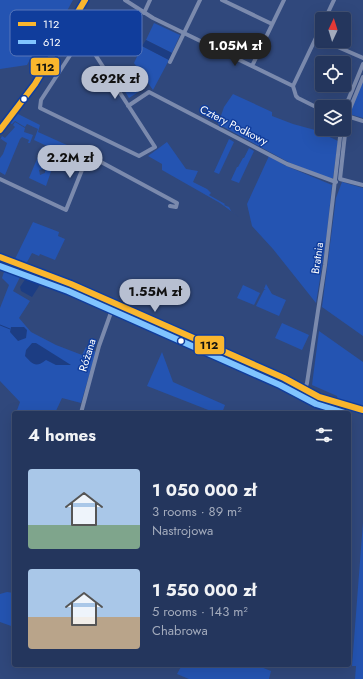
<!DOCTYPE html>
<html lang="en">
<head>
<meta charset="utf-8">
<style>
	body { margin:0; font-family:Jost,sans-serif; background:#304166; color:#f1f3f6; height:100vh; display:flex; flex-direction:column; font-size:15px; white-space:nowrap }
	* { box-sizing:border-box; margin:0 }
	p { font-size:13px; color:#a3abbc }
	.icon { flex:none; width:22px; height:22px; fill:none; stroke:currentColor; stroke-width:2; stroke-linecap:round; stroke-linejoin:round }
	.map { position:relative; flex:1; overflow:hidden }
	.panel { position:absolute; left:12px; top:411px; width:339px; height:256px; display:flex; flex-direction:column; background:#24365d; border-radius:4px; box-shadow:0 4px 16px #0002,0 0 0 1px #415072 }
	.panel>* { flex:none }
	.needle { width:26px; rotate:4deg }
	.tools { position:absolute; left:315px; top:12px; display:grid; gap:8px }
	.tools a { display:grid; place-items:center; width:36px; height:36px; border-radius:4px; background:#24365d; box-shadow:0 4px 16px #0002,0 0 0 1px #415072; font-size:20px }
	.price { position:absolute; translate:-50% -34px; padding:0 9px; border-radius:14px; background:#b7bfd1; color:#111; font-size:13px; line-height:26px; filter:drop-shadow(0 1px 2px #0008) }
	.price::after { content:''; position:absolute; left:50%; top:24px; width:12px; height:9px; margin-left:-6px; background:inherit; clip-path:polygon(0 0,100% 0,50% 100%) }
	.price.selected { background:#222; color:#fff }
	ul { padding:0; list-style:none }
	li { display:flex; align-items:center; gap:12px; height:100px; padding:0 16px }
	li span { display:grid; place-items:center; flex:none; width:112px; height:80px; border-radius:4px; color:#555 }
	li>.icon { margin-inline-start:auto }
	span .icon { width:48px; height:48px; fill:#fffc; stroke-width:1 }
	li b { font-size:17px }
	h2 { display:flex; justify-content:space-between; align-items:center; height:48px; padding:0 16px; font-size:17px }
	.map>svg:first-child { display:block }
	.green { fill:#2454b2 }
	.water { fill:#1c3d83 }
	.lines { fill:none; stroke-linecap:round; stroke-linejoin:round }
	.stream { stroke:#1c3d83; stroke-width:1 }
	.minor { stroke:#7b8aad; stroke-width:4 }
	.tertiary { stroke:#7b8aad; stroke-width:4.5 }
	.bus-1-casing { stroke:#103d9c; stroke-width:9 }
	.bus-2-casing { stroke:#103d9c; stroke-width:9 }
	.bus-1 { stroke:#fab62d; stroke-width:6 }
	.bus-2 { stroke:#80c4ff; stroke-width:6 }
	.bus-dot { fill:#fff; stroke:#103d9c; stroke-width:1.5 }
	.labels { text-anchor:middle; stroke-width:3; stroke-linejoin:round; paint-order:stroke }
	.street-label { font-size:11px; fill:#fff; stroke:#103d9c }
	.key { fill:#103d9c; stroke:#5877ba; stroke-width:1 }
	.key-label { font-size:11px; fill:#fff }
	.line-badge { stroke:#103d9c; stroke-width:1.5 }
	.pale-badge-label { font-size:11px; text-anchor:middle; font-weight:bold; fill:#111 }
</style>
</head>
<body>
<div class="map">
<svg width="363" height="679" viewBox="0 0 363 679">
	<rect width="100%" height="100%" fill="#30487c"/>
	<path class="green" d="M0,0h73l-31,56 -8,-4 -7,13 -27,4z
		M154,23l26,12 -8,18 -26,-13z
		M142,46l27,14 -16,30 -19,-27z
		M129,73l11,18 -11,7 -11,-18z
		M363,81v37l-14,-4z
		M233,94l39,18v4l21,8 22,6 23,11 -5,37h-4l-39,-15 -72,-39 6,-17z
		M18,114l22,11 -2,7 49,22 -2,6 -16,-6 -1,2 -34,-16 4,-11 -11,-5 -2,3 -10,-6 -3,3 -2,-1 -10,13 15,-21z
		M15,122l10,6 -1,4 9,3 -3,8h-2l1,-3 -7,-3 -2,2 -15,36 -5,-3v-14l3,-4 4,-11 -6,-4 -1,1 2,-4 3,2 10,-11 -2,-2z
		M229,139l5,3 -15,32 -5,-2z
		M167,142l19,27 12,2 -5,11 14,7 4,4 -2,2 16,9 -1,1 5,2 2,4 8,6 -19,-14 -58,-33v-6l-14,-8z
		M42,147l6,3 1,2 -6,5c1,4 3,7 0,12l-4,1 1,5 5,-2 1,-12 3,-2 1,-6 2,-1 5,2 -11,32 -17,-8z
		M249,148l5,3 -15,32 -8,-3 6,-13h1l5,-9h1z
		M269,156l15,9 48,20 -6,57 -10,61 -43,-54 -21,-23 -5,-22z
		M342,182l21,6v148l-41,-29 14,-109z
		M33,222l26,10 -1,4 7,3 -10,21 -15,-6 -1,2 -7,-3 -6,11 -11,-5z
		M7,263l17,6 -11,22 17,10 -11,17 12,14 25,13 26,10 4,-8 10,5 -15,51 -19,-5 -7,15h-39l4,-11 -20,-21v-73l9,-23 -7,-7z
		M266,284l6,10 14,6 -7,16 -23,-10 8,-16h2l-2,-1z
		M243,285l17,8 -6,12 -17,-7z
		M282,323l27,12 -7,15 -27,-12z
		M319,331l44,31v45l-25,-7 -1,-4 -25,-11z
		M162,352l11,30 52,23 -3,8h-6l-69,-27z
		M363,522v157h-8l1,-13h-4z
		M7,592l7,1v34l-14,-5v-28z
		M182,665h74l15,6 -2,8h-80l-12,-5z"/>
	<path class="water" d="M146,40l26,13 -3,7 -27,-14z
		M28,275l8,4 5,4 -9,14 -11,-6 -1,-4z
		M11,327h13l3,3 -1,8 -8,3 -8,-9z
		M32,343h4l35,22h-15l-10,-5c-11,9 -14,3 -21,-4l1,-6z"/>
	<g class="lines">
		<path class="stream" d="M0,325l10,4"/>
		<path class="minor" d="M125,0l28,18 140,68
			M222,0l50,24
			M144,13l6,-13
			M325,19l9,-19
			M66,32l23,13 66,102 -16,9 -99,-48 1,-8 39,-60
			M324,41l39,17
			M170,62l30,-62
			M252,66l32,-66
			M363,77l-16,39 -7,63 23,6
			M293,86l29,-61
			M293,86l3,10 2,2 24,12
			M128,106l21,-14 138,72 49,18
			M344,110l19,-46
			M347,116l16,5
			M0,179l66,31 22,-55 89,48 -1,4 -6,-1
			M305,389l2,-6 18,-118 16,-136
			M81,413l18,-67 15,-42"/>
		<path class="tertiary" d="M0,130c34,-39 59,-85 85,-130
			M0,257l71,27 213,94 35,19 44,13"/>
		<g class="bus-1-casing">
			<path id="bus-1" d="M0,130l35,-46 50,-84
				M0,257l71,27 213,94 35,19 44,13"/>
		</g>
		<g class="bus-2-casing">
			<path id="bus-2" d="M0,266l68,25 212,94 36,19 29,9"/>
		</g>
		<use href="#bus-1" class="bus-1"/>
		<use href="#bus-2" class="bus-2"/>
	</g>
	<g class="bus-dot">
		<circle cx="24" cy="99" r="3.5"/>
		<circle cx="181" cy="341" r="3.5"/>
	</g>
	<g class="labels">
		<g class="street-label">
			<text transform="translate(234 125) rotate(27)" y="4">Cztery Podkowy</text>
			<text transform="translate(317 258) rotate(-82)" y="4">Bratnia</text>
			<text transform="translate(87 355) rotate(-73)" y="4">Różana</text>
		</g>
	</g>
	<rect x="10" y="10" width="132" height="46" rx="6" class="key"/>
	<rect x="18" y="22" width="18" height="4" fill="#fab62d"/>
	<rect x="18" y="40" width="18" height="4" fill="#80c4ff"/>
	<g class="key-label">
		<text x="43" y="28">112</text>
		<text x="43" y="46">612</text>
	</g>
	<g class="line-badge">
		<rect x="30" y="57" width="30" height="19" rx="4" fill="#fab62d"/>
		<rect x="194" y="335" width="31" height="20" rx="4" fill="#fab62d"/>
	</g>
	<g class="pale-badge-label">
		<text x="45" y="71">112</text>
		<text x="209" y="349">112</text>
	</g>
</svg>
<div class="tools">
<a><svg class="needle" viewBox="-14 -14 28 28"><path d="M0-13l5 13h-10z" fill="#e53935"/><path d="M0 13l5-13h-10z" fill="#a3abbc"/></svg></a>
<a><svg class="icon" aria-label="locate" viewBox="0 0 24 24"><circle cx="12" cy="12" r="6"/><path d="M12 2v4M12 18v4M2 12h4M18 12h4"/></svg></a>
<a><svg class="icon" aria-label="layers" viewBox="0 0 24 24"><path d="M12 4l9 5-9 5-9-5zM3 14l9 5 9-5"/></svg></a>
</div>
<b class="price selected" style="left:235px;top:67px">1.05M zł</b>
<b class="price" style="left:115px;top:100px">692K zł</b>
<b class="price" style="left:70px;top:179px">2.2M zł</b>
<b class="price" style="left:155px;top:313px">1.55M zł</b>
<section class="panel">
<h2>4 homes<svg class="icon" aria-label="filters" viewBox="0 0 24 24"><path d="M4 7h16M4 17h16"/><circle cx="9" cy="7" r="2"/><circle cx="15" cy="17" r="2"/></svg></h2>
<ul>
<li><span style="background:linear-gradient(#a9c7e8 70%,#7fa58c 0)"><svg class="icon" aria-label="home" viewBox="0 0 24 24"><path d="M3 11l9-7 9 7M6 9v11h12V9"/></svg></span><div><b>1 050 000 zł</b><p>3 rooms · 89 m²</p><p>Nastrojowa</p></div></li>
<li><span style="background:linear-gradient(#a9c7e8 60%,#b9a48a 0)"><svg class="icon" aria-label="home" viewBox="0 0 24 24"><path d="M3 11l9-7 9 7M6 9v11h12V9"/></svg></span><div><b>1 550 000 zł</b><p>5 rooms · 143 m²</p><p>Chabrowa</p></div></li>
</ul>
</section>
</div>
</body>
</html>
